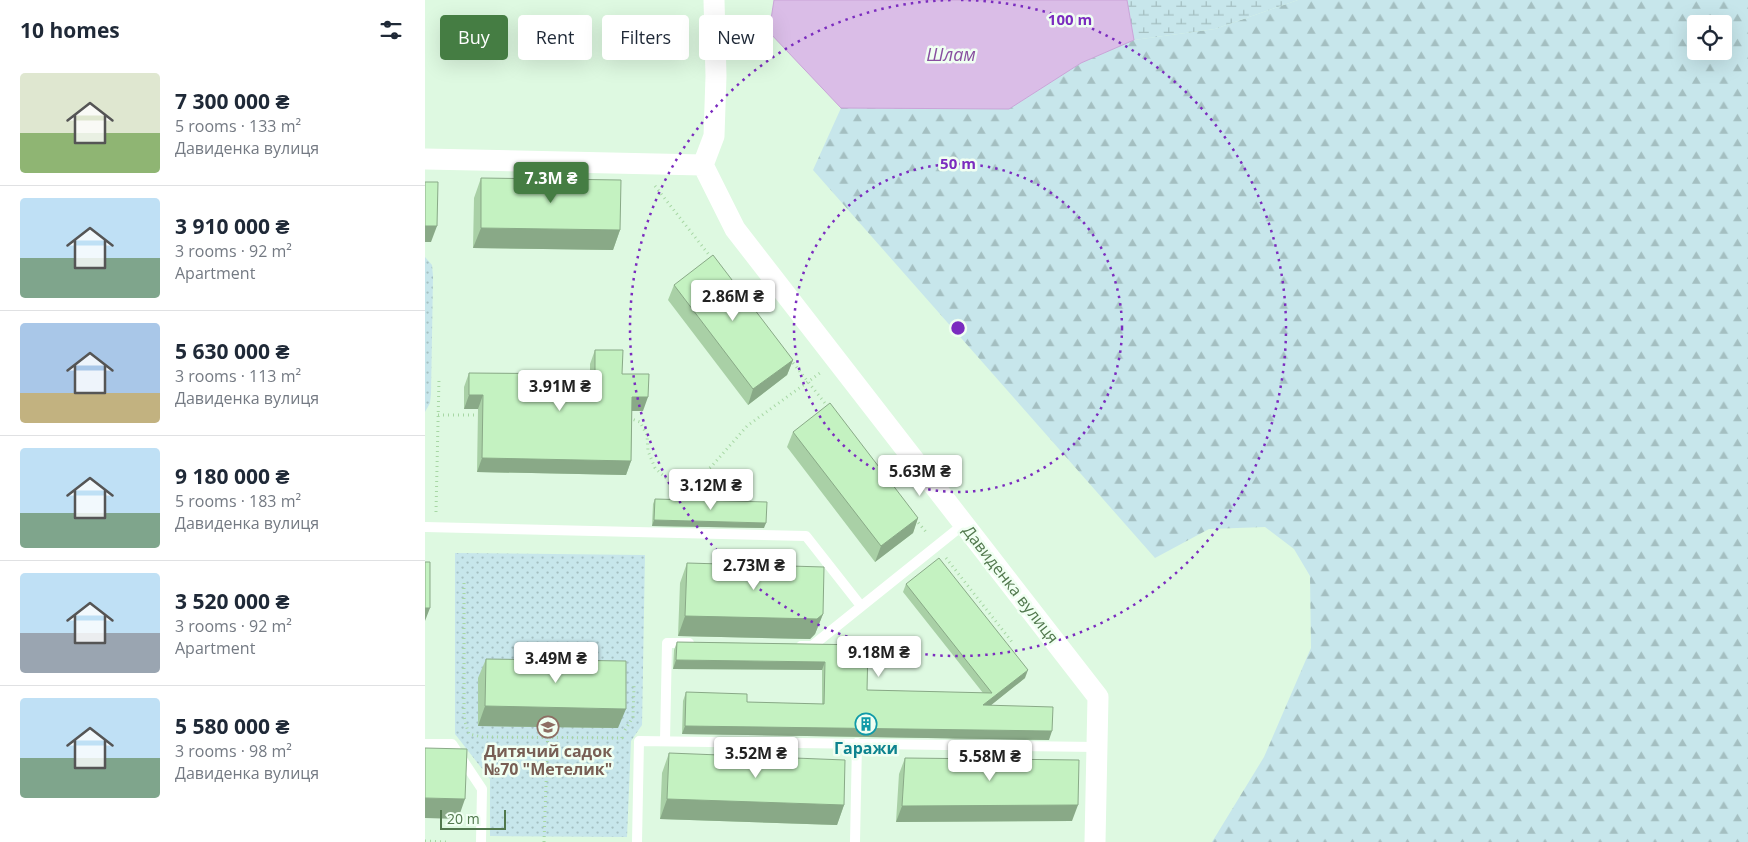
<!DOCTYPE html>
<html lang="en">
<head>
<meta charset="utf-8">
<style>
	body { margin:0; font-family:"Open Sans",sans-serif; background:#f6f6f7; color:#1f2937; height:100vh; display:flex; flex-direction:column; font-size:19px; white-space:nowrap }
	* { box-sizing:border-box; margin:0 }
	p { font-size:16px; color:#747a83 }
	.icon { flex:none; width:28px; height:28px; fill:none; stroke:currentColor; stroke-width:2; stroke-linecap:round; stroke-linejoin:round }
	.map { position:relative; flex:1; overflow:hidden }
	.sheet { display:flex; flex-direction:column; background:#fff; width:425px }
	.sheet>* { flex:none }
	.guide { position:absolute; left:15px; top:15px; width:475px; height:45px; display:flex; gap:10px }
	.buttons { position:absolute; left:1262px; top:15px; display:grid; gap:10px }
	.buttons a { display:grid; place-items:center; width:45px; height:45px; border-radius:5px; background:#fff; box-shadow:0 5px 20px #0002; font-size:25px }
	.scale { position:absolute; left:15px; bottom:12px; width:66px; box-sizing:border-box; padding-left:5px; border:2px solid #51784d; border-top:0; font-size:14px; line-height:18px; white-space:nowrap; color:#51784d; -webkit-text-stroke:4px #f0fff2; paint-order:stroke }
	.price { position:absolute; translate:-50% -42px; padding:0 11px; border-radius:5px; background:#fff; color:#222; font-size:16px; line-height:32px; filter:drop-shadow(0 1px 2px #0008) }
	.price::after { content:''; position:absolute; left:50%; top:30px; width:15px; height:11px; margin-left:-8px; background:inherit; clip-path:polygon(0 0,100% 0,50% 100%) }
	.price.current { background:#457d43; color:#fff }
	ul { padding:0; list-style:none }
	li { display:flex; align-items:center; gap:15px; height:125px; padding:0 20px }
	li+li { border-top:1px solid #e0e1e3 }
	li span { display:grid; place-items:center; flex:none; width:140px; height:100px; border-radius:5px; color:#555 }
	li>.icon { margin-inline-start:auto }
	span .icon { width:60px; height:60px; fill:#fffc; stroke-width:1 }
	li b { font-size:21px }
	h2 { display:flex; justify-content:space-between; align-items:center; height:60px; padding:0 20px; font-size:21px }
	.tag { padding:0 18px; border-radius:5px; background:#fff; box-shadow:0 5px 20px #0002; font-size:18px; line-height:45px }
	.tag.current { background:#457d43; color:#fff }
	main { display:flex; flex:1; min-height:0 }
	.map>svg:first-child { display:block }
	.residential { fill:#def9e1; fill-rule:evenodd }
	.grass { fill:url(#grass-dots) }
	.forest { fill:url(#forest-firs); fill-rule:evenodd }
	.wetland { fill:url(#wetland-marsh) }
	.water { fill:#dabde7; stroke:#c9a4d8 }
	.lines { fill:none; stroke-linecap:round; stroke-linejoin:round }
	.path { stroke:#a7d7a4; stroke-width:3; stroke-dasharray:1 4; stroke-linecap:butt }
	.service { stroke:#fff; stroke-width:10 }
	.minor { stroke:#fff; stroke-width:21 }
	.wall { fill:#a9d0a6 }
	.shaded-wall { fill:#89a987 }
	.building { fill:#c4f2c1; stroke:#89a987 }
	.ring { fill:none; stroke:#7b2cbf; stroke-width:2.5; stroke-dasharray:2.5 5 }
	.labels { text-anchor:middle; stroke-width:5; stroke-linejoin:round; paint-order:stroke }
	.street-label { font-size:16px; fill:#51784d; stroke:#f0fff2 }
	.culture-label { font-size:16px; font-weight:bold; fill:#0d838f; stroke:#f0fff2 }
	.education-label { font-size:16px; font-weight:bold; fill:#785e54; stroke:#f0fff2 }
	.water-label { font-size:18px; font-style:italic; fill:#884fa0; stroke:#f0fff2 }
	.centre { fill:#7b2cbf; stroke:#f0fff2; stroke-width:2.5 }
	.ring-label { font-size:15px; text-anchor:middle; font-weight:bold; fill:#7b2cbf; stroke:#f0fff2; stroke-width:5; stroke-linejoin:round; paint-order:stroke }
</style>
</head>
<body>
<main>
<section class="sheet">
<h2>10 homes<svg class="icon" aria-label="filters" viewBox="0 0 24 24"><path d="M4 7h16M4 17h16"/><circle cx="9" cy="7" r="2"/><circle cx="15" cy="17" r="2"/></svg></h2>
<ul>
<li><span style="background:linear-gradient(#dfe7d0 60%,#8fb573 0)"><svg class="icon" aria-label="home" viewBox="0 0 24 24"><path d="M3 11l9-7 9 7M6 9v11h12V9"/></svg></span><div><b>7 300 000 ₴</b><p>5 rooms · 133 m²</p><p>Давиденка вулиця</p></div></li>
<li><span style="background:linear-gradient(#bfe0f5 60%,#7fa58c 0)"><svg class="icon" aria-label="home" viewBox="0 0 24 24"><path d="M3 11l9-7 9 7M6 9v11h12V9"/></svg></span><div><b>3 910 000 ₴</b><p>3 rooms · 92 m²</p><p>Apartment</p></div></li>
<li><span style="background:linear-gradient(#a9c7e8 70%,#c2b280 0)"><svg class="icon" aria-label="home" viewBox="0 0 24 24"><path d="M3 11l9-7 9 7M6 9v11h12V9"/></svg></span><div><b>5 630 000 ₴</b><p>3 rooms · 113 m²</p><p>Давиденка вулиця</p></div></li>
<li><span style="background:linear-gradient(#bfe0f5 65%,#7fa58c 0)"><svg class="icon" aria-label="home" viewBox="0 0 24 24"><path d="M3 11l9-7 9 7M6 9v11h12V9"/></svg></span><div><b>9 180 000 ₴</b><p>5 rooms · 183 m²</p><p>Давиденка вулиця</p></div></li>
<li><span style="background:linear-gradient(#bfe0f5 60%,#9aa5b1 0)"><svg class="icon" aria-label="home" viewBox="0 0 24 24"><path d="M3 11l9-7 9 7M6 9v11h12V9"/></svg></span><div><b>3 520 000 ₴</b><p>3 rooms · 92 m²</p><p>Apartment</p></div></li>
<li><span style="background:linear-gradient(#bfe0f5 60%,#7fa58c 0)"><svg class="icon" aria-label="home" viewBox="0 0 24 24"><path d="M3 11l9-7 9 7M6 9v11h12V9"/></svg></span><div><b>5 580 000 ₴</b><p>3 rooms · 98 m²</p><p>Давиденка вулиця</p></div></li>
</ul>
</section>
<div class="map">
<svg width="1323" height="842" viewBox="0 0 1323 842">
	<defs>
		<pattern id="grass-dots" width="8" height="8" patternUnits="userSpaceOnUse" patternTransform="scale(1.25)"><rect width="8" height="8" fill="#c7e6eb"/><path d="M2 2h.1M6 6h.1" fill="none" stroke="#a4bfc1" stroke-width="1.8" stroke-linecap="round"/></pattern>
		<pattern id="forest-firs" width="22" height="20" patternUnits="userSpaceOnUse" patternTransform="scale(1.25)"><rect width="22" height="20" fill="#c7e6eb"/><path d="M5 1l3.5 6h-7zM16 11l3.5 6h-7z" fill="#a4bfc1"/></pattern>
		<pattern id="wetland-marsh" width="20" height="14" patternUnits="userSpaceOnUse" patternTransform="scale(1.25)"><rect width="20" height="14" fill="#c7e6eb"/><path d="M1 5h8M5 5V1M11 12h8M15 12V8" fill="none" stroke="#a4bfc1"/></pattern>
	</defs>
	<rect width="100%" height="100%" fill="#eafced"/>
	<path class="residential" d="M0,0h1323v842h-1323zM1271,24h28v27h-28z"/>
	<path class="grass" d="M0,257l7,8 1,11 -2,118 -1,9 -5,9z
		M30,553l190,2 -3,170 -11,16 -4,96 -137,-1v-57l-35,-45z"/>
	<path class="forest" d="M873,0h450v842h-536l52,-85 47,-109 -1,-72 -16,-27 -29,-22 -56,2 -54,29 -342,-388 28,-62 168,1 72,-46 53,-23 81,-11zM1271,24h28v27h-28z"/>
	<path class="wetland" d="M702,0h171l-83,29 -81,11z"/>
	<path class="water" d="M349,0h353l7,40 -53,23 -72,46 -168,-1 -72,-76z"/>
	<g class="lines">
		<path class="path" d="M230,186l58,74
			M365,359l38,48
			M13,415h42
			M204,418l11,4 7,13 1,16 7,17 13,12 23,2 20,-15 36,-41 73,-53
			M11,512l3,-134
			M490,519l12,14
			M521,558l66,84
			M39,583v132l1,7 4,12 13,3 140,1v-2
			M200,730l8,-13 1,-32
			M0,841l22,1
			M119,842l4,-115"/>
		<path class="service" d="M0,527l381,9 55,70
			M376,646h11l152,-122
			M240,741l2,-98h22
			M0,744h27l30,45 -1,53
			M212,842l2,-101 458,6
			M430,842l2,-99"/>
		<path class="minor" d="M0,159l278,6
			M278,165l32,64 363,468 -3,145
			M278,165l11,-29 2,-60 -2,-76"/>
	</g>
	<path class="wall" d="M56,178l139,52 -7,20 -140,-2 1,-50z
		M249,285l119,75 -6,15 -39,30 -80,-105z
		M170,350l27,24 21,37h-11l-1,50 -5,14 -149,-3 1,-63h-14v-22l5,-14 121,1v-10z
		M368,432l125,86 -5,15 -38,29 -88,-115z
		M230,499l109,29 -112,-2 1,-22z
		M262,563l136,51 -8,20 -5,5 -132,-3 2,-53z
		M481,584l119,94 -34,27 58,35 -367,-6 1,-33 3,-9 61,10 75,2v-34l-149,-1 1,-19 3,-8 191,3 -1,45 116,3 -80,-101z
		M61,659l132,69 -140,-2v-48z
		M244,753l175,52 -7,20 -177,-6 2,-46z
		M480,758l167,63 -176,1 3,-48z"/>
	<path class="shaded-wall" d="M0,226h12l-6,16h-6z
		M56,228l139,2 -7,20 -140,-2z
		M368,360l-6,15 -39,30 5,-16z
		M44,395h14l-5,14h-14z
		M207,397h16l-5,14h-16z
		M57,458l149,3 -5,14 -149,-3z
		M493,518l-5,15 -38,29 6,-16z
		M229,520l112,3 -2,5 -112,-2z
		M0,608h5l-5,13z
		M398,614l-8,20 -5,5 -132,-3 7,-20z
		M251,660l149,2 -3,8 -149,-1z
		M603,670l-3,8 -45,36 3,-9z
		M60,706l141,3 -8,19 -140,-2z
		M260,726l367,5 -3,9 -367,-6z
		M0,798l40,1 -7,20 -33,-1z
		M242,799l177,6 -7,20 -177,-6z
		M653,805l-6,16 -176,1 6,-16z"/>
	<path class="building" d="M56,178l140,2 -1,50 -139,-2z
		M0,182h13l-1,44h-12z
		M288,255l80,105 -40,29 -79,-104z
		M170,350h28l-1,24h27l-1,23h-16l-1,64 -149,-3 1,-63h-14v-22l126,1z
		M405,403l88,115 -37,28 -88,-114z
		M230,499l112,3 -1,21 -112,-3z
		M514,558l89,112 -45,35 70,2 -1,24 -367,-5 1,-34 61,2v8l77,2 1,-42 -149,-2 1,-18 191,3 -1,45 125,3 -86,-109z
		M0,562h5v46h-5z
		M262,563l137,4 -1,47 -6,5 -132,-3z
		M61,659l140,2v48l-141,-3z
		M0,748l42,1 -2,50 -40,-1z
		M244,753l176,7 -1,45 -177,-6z
		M480,758l174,2 -1,45 -176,1z"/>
	<g class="ring">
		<circle cx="533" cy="328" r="164"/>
		<path d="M536 0A328 328 0 1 1 530 0"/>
	</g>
	<defs>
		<g id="building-ring" transform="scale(1.125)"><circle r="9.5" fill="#f0fff2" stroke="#0f9aa8" stroke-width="1.5"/><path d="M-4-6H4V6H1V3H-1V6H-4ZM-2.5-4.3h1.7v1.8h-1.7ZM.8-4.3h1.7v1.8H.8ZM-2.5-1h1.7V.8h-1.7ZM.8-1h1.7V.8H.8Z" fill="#0f9aa8"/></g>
		<g id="school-ring" transform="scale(1.125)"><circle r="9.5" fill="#f0fff2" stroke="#8d6e63" stroke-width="1.5"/><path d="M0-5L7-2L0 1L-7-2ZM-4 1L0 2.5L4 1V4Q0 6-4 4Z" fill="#8d6e63"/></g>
	</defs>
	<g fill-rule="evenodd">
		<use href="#building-ring" x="441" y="724"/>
		<use href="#school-ring" x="123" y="727"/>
	</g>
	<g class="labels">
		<g class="street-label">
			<text transform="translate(586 584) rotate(52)" y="6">Давиденка вулиця</text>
		</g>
		<g class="culture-label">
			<text x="441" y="754">Гаражи</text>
		</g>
		<g class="education-label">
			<text x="123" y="757">Дитячий садок<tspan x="123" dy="18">№70 "Метелик"</tspan></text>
		</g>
		<g class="water-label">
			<text x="526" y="61">Шлам</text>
		</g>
	</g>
	<circle cx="533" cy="328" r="8" class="centre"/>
	<g class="ring-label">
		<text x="645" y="25">100 m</text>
		<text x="533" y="169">50 m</text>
	</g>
</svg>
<div class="buttons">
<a><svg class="icon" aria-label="locate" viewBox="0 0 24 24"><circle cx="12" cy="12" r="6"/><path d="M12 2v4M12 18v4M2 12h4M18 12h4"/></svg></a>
</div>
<div class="scale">20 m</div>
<b class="price current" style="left:126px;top:204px">7.3M ₴</b>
<b class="price" style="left:308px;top:322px">2.86M ₴</b>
<b class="price" style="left:135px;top:412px">3.91M ₴</b>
<b class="price" style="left:495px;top:497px">5.63M ₴</b>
<b class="price" style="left:286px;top:511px">3.12M ₴</b>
<b class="price" style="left:329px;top:591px">2.73M ₴</b>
<b class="price" style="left:454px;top:678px">9.18M ₴</b>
<b class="price" style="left:131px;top:684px">3.49M ₴</b>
<b class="price" style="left:331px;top:779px">3.52M ₴</b>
<b class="price" style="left:565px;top:782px">5.58M ₴</b>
<div class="guide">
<a class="tag current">Buy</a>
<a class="tag">Rent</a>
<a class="tag">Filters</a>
<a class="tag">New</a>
</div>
</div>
</main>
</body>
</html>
